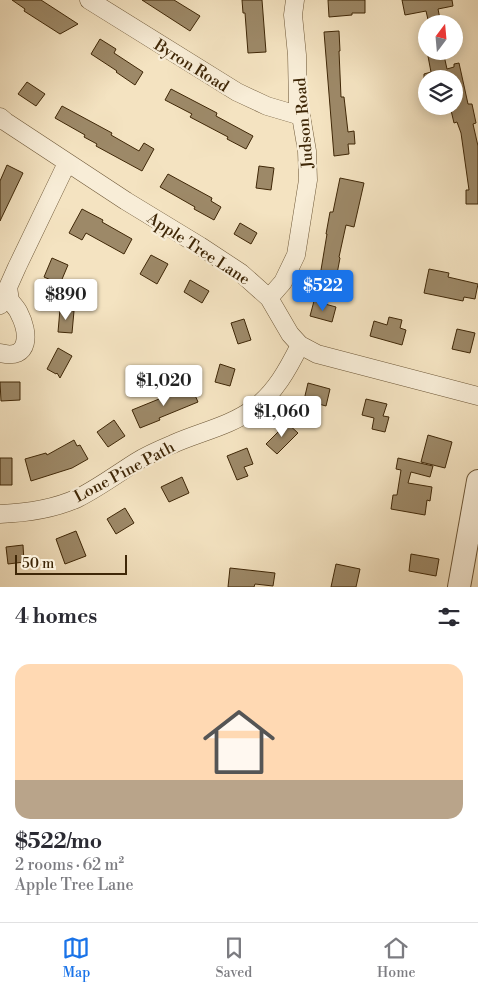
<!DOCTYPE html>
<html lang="en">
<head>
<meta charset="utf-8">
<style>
	body { margin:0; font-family:"Libre Bodoni",serif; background:#f2f2f3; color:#2b2b33; height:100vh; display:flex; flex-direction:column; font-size:19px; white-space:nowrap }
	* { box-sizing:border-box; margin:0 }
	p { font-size:16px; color:#7c7c81 }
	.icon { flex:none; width:28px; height:28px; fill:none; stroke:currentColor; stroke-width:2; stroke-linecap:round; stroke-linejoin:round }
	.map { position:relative; height:587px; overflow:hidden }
	.panel { display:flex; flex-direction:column; background:#fff; flex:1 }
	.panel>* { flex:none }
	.needle { width:32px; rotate:16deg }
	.tools { position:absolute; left:418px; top:15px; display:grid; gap:10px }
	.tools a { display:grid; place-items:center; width:45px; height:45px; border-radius:50%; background:#fff; box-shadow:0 2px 12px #0003; font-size:25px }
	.scale { position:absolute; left:15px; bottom:12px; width:112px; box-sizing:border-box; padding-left:5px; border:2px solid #3f2707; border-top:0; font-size:14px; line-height:18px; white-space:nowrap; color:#3f2707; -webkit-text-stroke:4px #f8edd7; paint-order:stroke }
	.price { position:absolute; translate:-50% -42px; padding:0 11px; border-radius:5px; background:#fff; color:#222; font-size:16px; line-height:32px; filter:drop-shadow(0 1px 2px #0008) }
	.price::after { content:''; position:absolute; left:50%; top:30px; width:15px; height:11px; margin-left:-8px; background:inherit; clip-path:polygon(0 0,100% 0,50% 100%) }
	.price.selected { background:#1a73e8; color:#fff }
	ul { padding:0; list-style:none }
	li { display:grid; align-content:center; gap:10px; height:265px; padding:0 15px }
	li+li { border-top:1px solid #e1e1e2 }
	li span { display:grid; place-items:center; height:155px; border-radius:15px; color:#555 }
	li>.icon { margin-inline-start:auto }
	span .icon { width:90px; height:90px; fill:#fffc; stroke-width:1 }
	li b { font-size:21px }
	h2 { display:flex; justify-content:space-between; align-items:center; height:60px; padding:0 15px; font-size:21px }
	.tab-bar { display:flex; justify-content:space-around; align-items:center; height:70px; border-top:1px solid #e1e1e2; background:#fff; font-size:14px; color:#7c7c81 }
	.tab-bar a { display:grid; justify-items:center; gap:2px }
	.tab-bar .selected { color:#1a73e8 }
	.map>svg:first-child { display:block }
	.building { fill:#9d8968; stroke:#3f2707 }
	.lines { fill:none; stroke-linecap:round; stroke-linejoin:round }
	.minor-casing { stroke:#6c5636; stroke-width:19 }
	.tertiary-casing { stroke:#6c5636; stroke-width:24 }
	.minor { stroke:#f8edd7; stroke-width:18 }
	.tertiary { stroke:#f8edd7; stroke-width:22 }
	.labels { text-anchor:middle; stroke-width:4.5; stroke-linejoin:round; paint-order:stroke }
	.street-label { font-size:16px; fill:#3f2707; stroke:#f8edd7 }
</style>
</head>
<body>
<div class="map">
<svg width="478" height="587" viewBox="0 0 478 587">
	<rect width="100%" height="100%" fill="#f4e3c1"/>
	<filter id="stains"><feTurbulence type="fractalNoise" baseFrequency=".004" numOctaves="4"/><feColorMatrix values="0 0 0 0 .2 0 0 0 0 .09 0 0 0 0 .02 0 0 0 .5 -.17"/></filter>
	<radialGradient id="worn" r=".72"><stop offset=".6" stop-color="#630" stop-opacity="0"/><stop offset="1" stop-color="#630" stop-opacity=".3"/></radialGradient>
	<path class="building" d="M12,0h29l37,24 -18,10 -36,-23 1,-2z
		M142,0h32l26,16 -10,15z
		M242,0h20l4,52 -18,1 -3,-40h-2z
		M328,0h37v13h-13v2l-23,2z
		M402,0h50l1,6 -15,3 3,15h-12l-3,-13 -21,4z
		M339,31l1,20h-1l2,46h3l4,35 6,-1 1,13h-7l1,10 -15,2 -10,-124z
		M100,39l16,10 -2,4 29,19 -8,13 -19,-13 1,-1 -26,-17z
		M427,51h16l4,18 7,-2v-3l5,-1 9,41h4l4,19 -3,1 5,22v58h-12v-14h3l-8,-57 -4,-11 -3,1 -4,-17h4v-27h-30v-5l7,-2z
		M27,82l18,12 -9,12 -18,-12z
		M171,89l46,24 -1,3 37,20 -7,13 -19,-10 1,-2 -38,-20 2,-3 -27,-14z
		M62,106l50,27 -1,2 28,16 5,-8 10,6 -12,22 -46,-25 1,-2 -13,-7 1,-2 -30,-17z
		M7,165l16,8 -23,48v-40z
		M259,166l15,2 -3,22 -15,-2z
		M168,174l44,24 -1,3 10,6 -7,13 -20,-11 1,-2 -35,-20z
		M340,178l24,5 -10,44 -8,-2 -7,32 1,1 -4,21 -16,-3 7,-42h-1l4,-22h3z
		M82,209l21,11 -1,2 30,17 -8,15 -38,-21 -4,7 -13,-7z
		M240,223l17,10 -6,11 -17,-10z
		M151,255l17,9 -11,20 -17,-10z
		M52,258l16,7 -8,19 -16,-7z
		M429,269l20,4 -1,4 30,7 -3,15 -11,-2 -1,4 -39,-8z
		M190,280l19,11 -7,12 -18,-11z
		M314,301l22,6 -4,15 -22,-6z
		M60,309l14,2 -2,22 -14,-1z
		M389,317l13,3 -2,8 6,2 -4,15 -32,-9 4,-15 13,4z
		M244,319l7,21 -13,4 -7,-21z
		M457,329l18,4 -5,20 -18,-4z
		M58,348l14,8 -12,22 -3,-5 -1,1 -9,-5z
		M220,364l15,5 -5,17 -15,-4z
		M0,382h20v18l-19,1z
		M308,383l22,6 -4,17 -22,-6z
		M191,386l7,16 -39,16 1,2 -20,8 -8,-18z
		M366,399l21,5 -4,12 6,1 -4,15 -13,-3 2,-11 -12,-3z
		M114,420l11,16 -17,11 -11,-15z
		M287,423l11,10 -21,21 -11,-10z
		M428,435l24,7 -7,26 -24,-6z
		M74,440l3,6 3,-1 8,14 -16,9 -41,13 -6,-22 21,-6 1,2z
		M247,448l6,16 -9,3 4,9 -11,4 -10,-24z
		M0,458h12v27h-12z
		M398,458l35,8 -3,11 -19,-5 -3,11 24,4 -2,14 -3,-1 -2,15 -34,-6 2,-14h4l4,-25 -5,-1z
		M182,477l7,16 -20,9 -8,-15z
		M125,508l9,15 -18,11 -9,-15z
		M76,531l10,25 -21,8 -9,-25z
		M23,545l1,17 -16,2 -2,-17z
		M411,554l28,5 -3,17 -27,-5z
		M336,564l24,5 -4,18h-25z
		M230,568l45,5 -2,13 -18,-2 -1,3h-26z"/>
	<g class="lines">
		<g class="minor-casing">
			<path id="minor" d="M89,0l148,92 30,14 34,10
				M0,117l6,5 120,79 74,45 41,27 28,25 21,36 10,11 17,9 161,42
				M269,298l14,-16 13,-27 12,-75 -1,-29 -6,-35 -3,-9 -1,-52 -4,-40 2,-15
				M0,305l17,-38 50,-104
				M0,353c31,8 29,-21 19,-40 -2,-5 -7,-9 -9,-13 -1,-4 -1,-8 -2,-12
				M0,514c26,-1 54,-5 78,-16 20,-10 39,-24 58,-36 11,-7 25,-13 37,-18 27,-12 57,-18 80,-35 22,-16 35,-40 47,-64"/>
		</g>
		<g class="tertiary-casing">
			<path id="tertiary" d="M459,587l19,-106"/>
		</g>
		<use href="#minor" class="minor"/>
		<use href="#tertiary" class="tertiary"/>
	</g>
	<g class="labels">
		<g class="street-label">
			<text transform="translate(192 65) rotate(32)" y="6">Byron Road</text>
			<text transform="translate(303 123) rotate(-95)" y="6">Judson Road</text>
			<text transform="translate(199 248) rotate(33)" y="6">Apple Tree Lane</text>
			<text transform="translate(124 471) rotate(-28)" y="6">Lone Pine Path</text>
		</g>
	</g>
	<rect width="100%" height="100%" filter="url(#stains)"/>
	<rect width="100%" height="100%" fill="url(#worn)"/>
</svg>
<div class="tools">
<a><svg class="needle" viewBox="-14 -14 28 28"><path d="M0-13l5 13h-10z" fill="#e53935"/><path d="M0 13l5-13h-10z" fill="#7c7c81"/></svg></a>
<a><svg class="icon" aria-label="layers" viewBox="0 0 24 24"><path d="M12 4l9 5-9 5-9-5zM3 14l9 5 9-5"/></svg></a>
</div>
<div class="scale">50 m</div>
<b class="price selected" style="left:323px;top:312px">$522</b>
<b class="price" style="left:66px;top:321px">$890</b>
<b class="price" style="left:164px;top:407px">$1,020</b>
<b class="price" style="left:282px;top:438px">$1,060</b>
</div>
<section class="panel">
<h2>4 homes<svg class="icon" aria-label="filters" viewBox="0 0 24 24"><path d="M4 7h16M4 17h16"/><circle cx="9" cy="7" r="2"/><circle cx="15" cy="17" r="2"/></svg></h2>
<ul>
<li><span style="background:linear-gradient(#ffd9b3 75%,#b9a48a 0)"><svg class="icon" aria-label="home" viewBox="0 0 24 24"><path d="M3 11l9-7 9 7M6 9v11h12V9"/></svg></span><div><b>$522/mo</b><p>2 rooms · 62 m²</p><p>Apple Tree Lane</p></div></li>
</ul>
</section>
<nav class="tab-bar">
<a class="selected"><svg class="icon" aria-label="map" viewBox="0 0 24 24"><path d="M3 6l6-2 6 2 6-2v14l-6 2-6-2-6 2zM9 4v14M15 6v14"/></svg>Map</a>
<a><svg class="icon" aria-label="saved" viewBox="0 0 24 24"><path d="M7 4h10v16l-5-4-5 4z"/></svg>Saved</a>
<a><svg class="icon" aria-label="home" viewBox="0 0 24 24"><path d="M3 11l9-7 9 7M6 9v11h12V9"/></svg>Home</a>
</nav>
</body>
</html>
